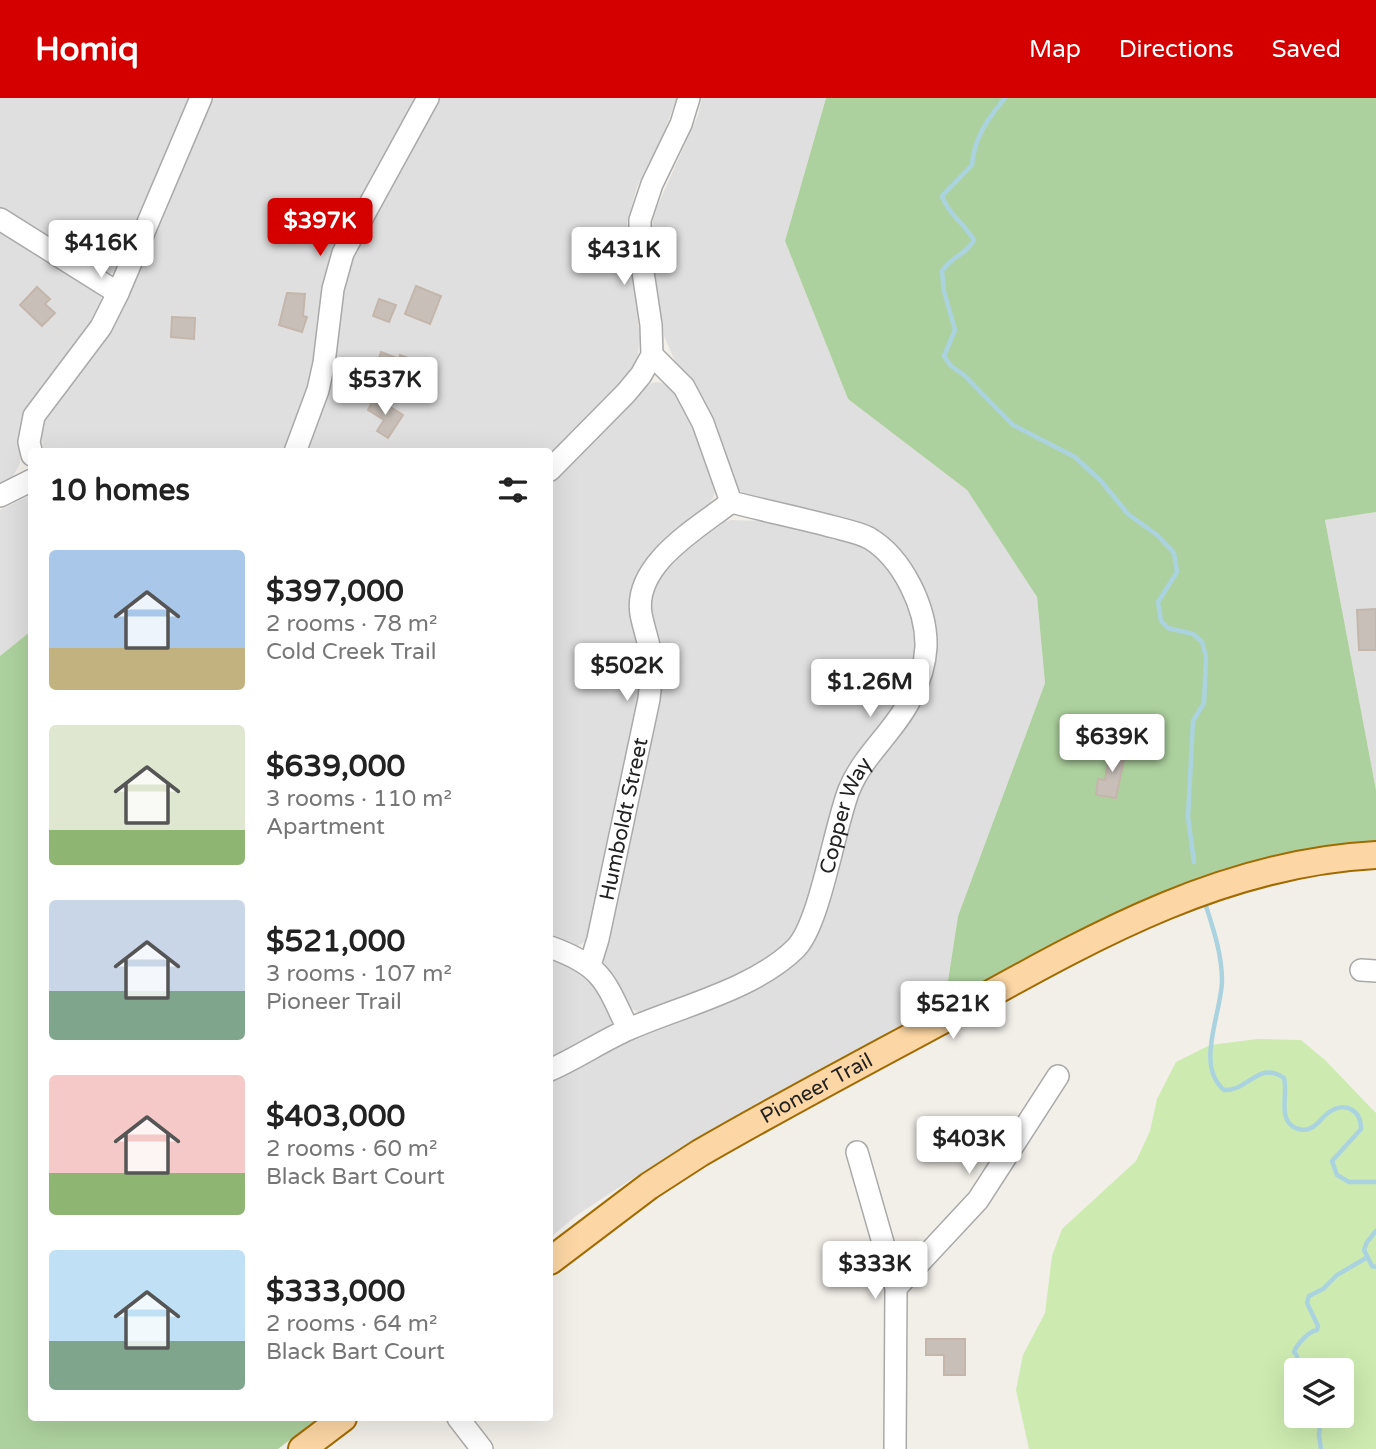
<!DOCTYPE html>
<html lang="en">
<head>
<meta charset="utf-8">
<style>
	body { margin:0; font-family:"Varela Round",sans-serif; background:#f2f2f2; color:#222; height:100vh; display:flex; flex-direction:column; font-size:26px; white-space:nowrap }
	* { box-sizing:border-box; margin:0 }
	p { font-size:23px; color:#767676 }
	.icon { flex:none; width:38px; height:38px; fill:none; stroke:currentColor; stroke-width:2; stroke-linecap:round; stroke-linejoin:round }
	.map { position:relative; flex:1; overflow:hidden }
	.panel { position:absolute; left:28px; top:350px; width:525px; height:973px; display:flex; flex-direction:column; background:#fff; border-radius:7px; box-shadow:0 7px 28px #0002 }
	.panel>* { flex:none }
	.fabs { position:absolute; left:1284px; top:1260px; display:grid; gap:14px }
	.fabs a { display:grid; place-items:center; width:70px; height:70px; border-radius:7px; background:#fff; box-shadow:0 7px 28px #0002; font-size:35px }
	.price { position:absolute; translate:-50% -60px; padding:0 16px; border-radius:7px; background:#fff; color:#222; font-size:23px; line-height:46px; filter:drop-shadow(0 2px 4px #0008) }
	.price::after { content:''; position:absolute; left:50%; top:42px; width:21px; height:16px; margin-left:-10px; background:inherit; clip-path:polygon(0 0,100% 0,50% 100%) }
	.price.selected { background:#d40000; color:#fff }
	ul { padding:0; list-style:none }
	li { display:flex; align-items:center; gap:21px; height:175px; padding:0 21px }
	li span { display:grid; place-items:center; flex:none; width:196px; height:140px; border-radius:7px; color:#555 }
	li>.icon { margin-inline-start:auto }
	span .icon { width:84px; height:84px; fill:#fffc; stroke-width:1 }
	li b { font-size:30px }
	h2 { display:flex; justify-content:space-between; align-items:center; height:84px; padding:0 21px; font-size:30px }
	header { display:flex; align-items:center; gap:42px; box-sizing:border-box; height:98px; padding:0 35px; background:#d40000; color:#fff }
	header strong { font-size:33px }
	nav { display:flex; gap:38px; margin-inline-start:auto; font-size:24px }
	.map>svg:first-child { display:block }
	.residential { fill:#e0dfdf }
	.grass { fill:#cdebb0; fill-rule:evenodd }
	.forest { fill:#add19e }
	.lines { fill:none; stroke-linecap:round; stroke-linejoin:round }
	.stream { stroke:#aad3df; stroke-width:4.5 }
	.building { fill:#c7bfb8; stroke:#c4b6ab; stroke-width:2 }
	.minor-casing { stroke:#a9a9a9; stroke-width:24 }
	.major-casing { stroke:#a06b00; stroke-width:30 }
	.minor { stroke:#fff; stroke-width:21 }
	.major { stroke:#fcd6a4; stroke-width:26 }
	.labels { text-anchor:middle; stroke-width:5; stroke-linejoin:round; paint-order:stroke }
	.street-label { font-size:21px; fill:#222; stroke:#fff }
</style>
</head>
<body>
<header>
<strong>Homiq</strong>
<nav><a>Map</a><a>Directions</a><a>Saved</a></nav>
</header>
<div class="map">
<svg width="1376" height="1351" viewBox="0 0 1376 1351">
	<rect width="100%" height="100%" fill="#f2efe9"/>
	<path class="residential" d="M0,0h191l-70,168 -8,7 -9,1 -104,-64z
		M212,0h207l-84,157 -20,117 -27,79h-245l-2,-23 83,-123z
		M440,0h237l-14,36 -26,53 -10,36 13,115 -3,23 -8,14 -79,82v-5h-245l29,-82 8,-84 11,-29z
		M702,0h124l-41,143 63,158 119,91 70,107 8,86 -87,233 -13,84 -310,177 -58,38 -27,23v-159l60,-31 184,-87 21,-23 45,-155 60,-80 11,-84 -67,-93 -35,-13 -74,-13 -18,-11 -50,-111 -12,-17 -11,-25 -8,-28 -6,-54 3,-38 45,-101z
		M0,133l92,58 9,8 2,11 -37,54 -30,34 -11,26 -5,22v20l-8,14 -12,8z
		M660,284l11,6 11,12 12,20 21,61 -1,15 -7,12 -55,46 -8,117 -52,260 -7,11 -9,5 -26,-8v-455l92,-94 10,-7z
		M31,397v136l-31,25v-146z
		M1376,414v278l-51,-270z
		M731,422l31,1 46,9 41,10 22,10 16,16 13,17 9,24 6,29v22l-13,37 -45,61 -17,31 -10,28 -21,93 -9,23 -35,33 -118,48h-9l-10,-5 -25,-46 50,-332 -3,-30 7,-21 14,-19 45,-35z
		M550,859l40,19 23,40 -1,7 -7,7 -55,33z"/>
	<path class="grass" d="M1258,941l43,1 24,20 51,53v336h-347l-13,-59 7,-35 22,-42 7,-57 10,-27 74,-68 14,-30 7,-32 19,-37 34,-17zM1297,1272h45v46h-45z"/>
	<path class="forest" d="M826,0h550v414l-51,8 51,270v52l-58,6 -95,21 -86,35 -192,96 13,-84 87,-233 -8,-86 -70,-107 -119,-91 -63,-158z
		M31,533l1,787h286l-40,31h-278v-793z"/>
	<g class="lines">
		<path class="stream" d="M1005,0c-17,20 -31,40 -33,67l-30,31c6,18 22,27 32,44 -9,16 -21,15 -32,31l2,20 11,39 -11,26 7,10 13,9 49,50 62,32 26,24 27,33 29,21 17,18 3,19 -19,30 3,19 7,7 25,6 9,8 4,15 -2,46 -11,18 -5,96 6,45
			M1206,808c8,25 16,49 16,75 -1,34 -27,84 2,109 25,1 35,-30 60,-12 4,14 -5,37 7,47 5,5 15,6 20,3 7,-3 11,-11 17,-15 16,-12 33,-4 33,16l-29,32 5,14 12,7h27
			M1376,1133l-9,11 -3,8 8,16 4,1
			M1298,1272l-1,-14 -3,-4c3,-8 15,-21 23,-22l1,-4 -11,-23 2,-7 14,-7 14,-14 29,-17
			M1321,1351l-2,-14 2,-19"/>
	</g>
	<path class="building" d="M416,188l25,10 -11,28 -25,-10z
		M37,189l13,12 -5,5 10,9 -13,13 -22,-21z
		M287,195l18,1 -2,22 4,1 -5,15 -23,-7z
		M379,201l17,6 -7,17 -16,-6z
		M172,219l23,1 -1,21 -23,-2z
		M381,254l18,7 1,-4 17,6 -5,16 4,2 -4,11 -38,-17z
		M375,299l28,18 -15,23 -11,-7 7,-11 -16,-10z
		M1376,511v41h-17l-2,-40z
		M1111,648l15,3 -10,49 -20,-3 2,-16 7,1z
		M926,1241h39v36h-21v-20h-18z"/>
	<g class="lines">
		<g class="minor-casing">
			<g id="minor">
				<path d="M0,121l118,74"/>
				<path d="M295,354l23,-62 6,-27 9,-74 10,-36 85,-155"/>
				<path d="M32,357l-3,-13 5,-26 67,-89 17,-34 83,-195"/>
				<path d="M550,372l76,-77 15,-18 11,-20 -1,-30 -11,-73v-32l12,-36 29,-60 8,-26"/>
				<path d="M0,398l32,-16"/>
				<path d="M550,849c53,19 55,34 78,82"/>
				<path id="s1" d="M590,867l8,-26 51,-240c1,-12 4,-26 3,-38 -2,-16 -8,-31 -11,-47 -8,-50 57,-86 90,-112"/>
				<path d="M1361,872l15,1"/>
				<path id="s2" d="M550,972c27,-12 52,-29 79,-41 53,-23 125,-40 166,-80 25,-24 39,-121 54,-159 14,-35 46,-59 62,-92 8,-15 14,-33 15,-51 1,-38 -23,-89 -57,-109 -9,-5 -24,-8 -35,-11 -34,-9 -68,-16 -103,-25l-28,-79 -19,-36 -32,-32"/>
				<path d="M857,1054l39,136 -1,161"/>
				<path d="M896,1190l82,-88 80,-124"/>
				<path d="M458,1320l24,31"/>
			</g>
		</g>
		<g class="major-casing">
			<g id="major">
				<path id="s3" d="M550,1163l99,-75 51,-33c83,-48 168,-93 252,-138 134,-74 267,-152 424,-160"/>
				<path d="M302,1351l41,-31"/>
			</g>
		</g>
		<use href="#minor" class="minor"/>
		<use href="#major" class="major"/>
	</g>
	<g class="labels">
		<g class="street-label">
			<text dy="7" stroke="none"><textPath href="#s2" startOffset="418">Copper Way</textPath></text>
			<text dy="7" stroke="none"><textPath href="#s1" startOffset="150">Humboldt Street</textPath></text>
			<text dy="7" stroke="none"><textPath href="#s3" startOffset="318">Pioneer Trail</textPath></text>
		</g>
	</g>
</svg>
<div class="fabs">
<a><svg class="icon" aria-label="layers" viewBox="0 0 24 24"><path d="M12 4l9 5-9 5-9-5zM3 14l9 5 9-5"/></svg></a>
</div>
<b class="price selected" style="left:320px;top:160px">$397K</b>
<b class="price" style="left:101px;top:182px">$416K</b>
<b class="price" style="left:624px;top:189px">$431K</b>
<b class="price" style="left:385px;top:319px">$537K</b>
<b class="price" style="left:627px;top:605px">$502K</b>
<b class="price" style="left:870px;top:621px">$1.26M</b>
<b class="price" style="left:1112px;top:676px">$639K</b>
<b class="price" style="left:953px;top:943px">$521K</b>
<b class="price" style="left:969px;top:1078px">$403K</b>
<b class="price" style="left:875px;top:1203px">$333K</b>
<section class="panel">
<h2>10 homes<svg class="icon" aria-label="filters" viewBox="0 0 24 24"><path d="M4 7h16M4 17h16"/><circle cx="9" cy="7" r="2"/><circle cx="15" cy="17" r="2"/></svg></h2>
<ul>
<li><span style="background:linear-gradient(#a9c7e8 70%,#c2b280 0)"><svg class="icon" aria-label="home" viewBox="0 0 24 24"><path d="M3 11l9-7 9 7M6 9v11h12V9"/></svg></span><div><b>$397,000</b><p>2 rooms · 78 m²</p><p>Cold Creek Trail</p></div></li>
<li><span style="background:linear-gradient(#dfe7d0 75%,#8fb573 0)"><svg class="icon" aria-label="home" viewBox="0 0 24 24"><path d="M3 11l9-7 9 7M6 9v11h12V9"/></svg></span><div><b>$639,000</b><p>3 rooms · 110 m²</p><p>Apartment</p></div></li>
<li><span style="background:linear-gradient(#c9d6e8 65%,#7fa58c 0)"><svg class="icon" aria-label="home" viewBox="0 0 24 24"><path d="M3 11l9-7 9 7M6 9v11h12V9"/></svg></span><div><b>$521,000</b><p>3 rooms · 107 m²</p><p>Pioneer Trail</p></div></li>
<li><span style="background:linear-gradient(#f6c9c9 70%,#8fb573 0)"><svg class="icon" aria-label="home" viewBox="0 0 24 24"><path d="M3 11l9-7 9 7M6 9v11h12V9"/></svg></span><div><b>$403,000</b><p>2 rooms · 60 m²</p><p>Black Bart Court</p></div></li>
<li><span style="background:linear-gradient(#bfe0f5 65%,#7fa58c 0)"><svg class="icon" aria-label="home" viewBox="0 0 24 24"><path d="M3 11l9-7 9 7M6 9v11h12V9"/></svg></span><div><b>$333,000</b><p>2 rooms · 64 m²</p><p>Black Bart Court</p></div></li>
</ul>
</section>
</div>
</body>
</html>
